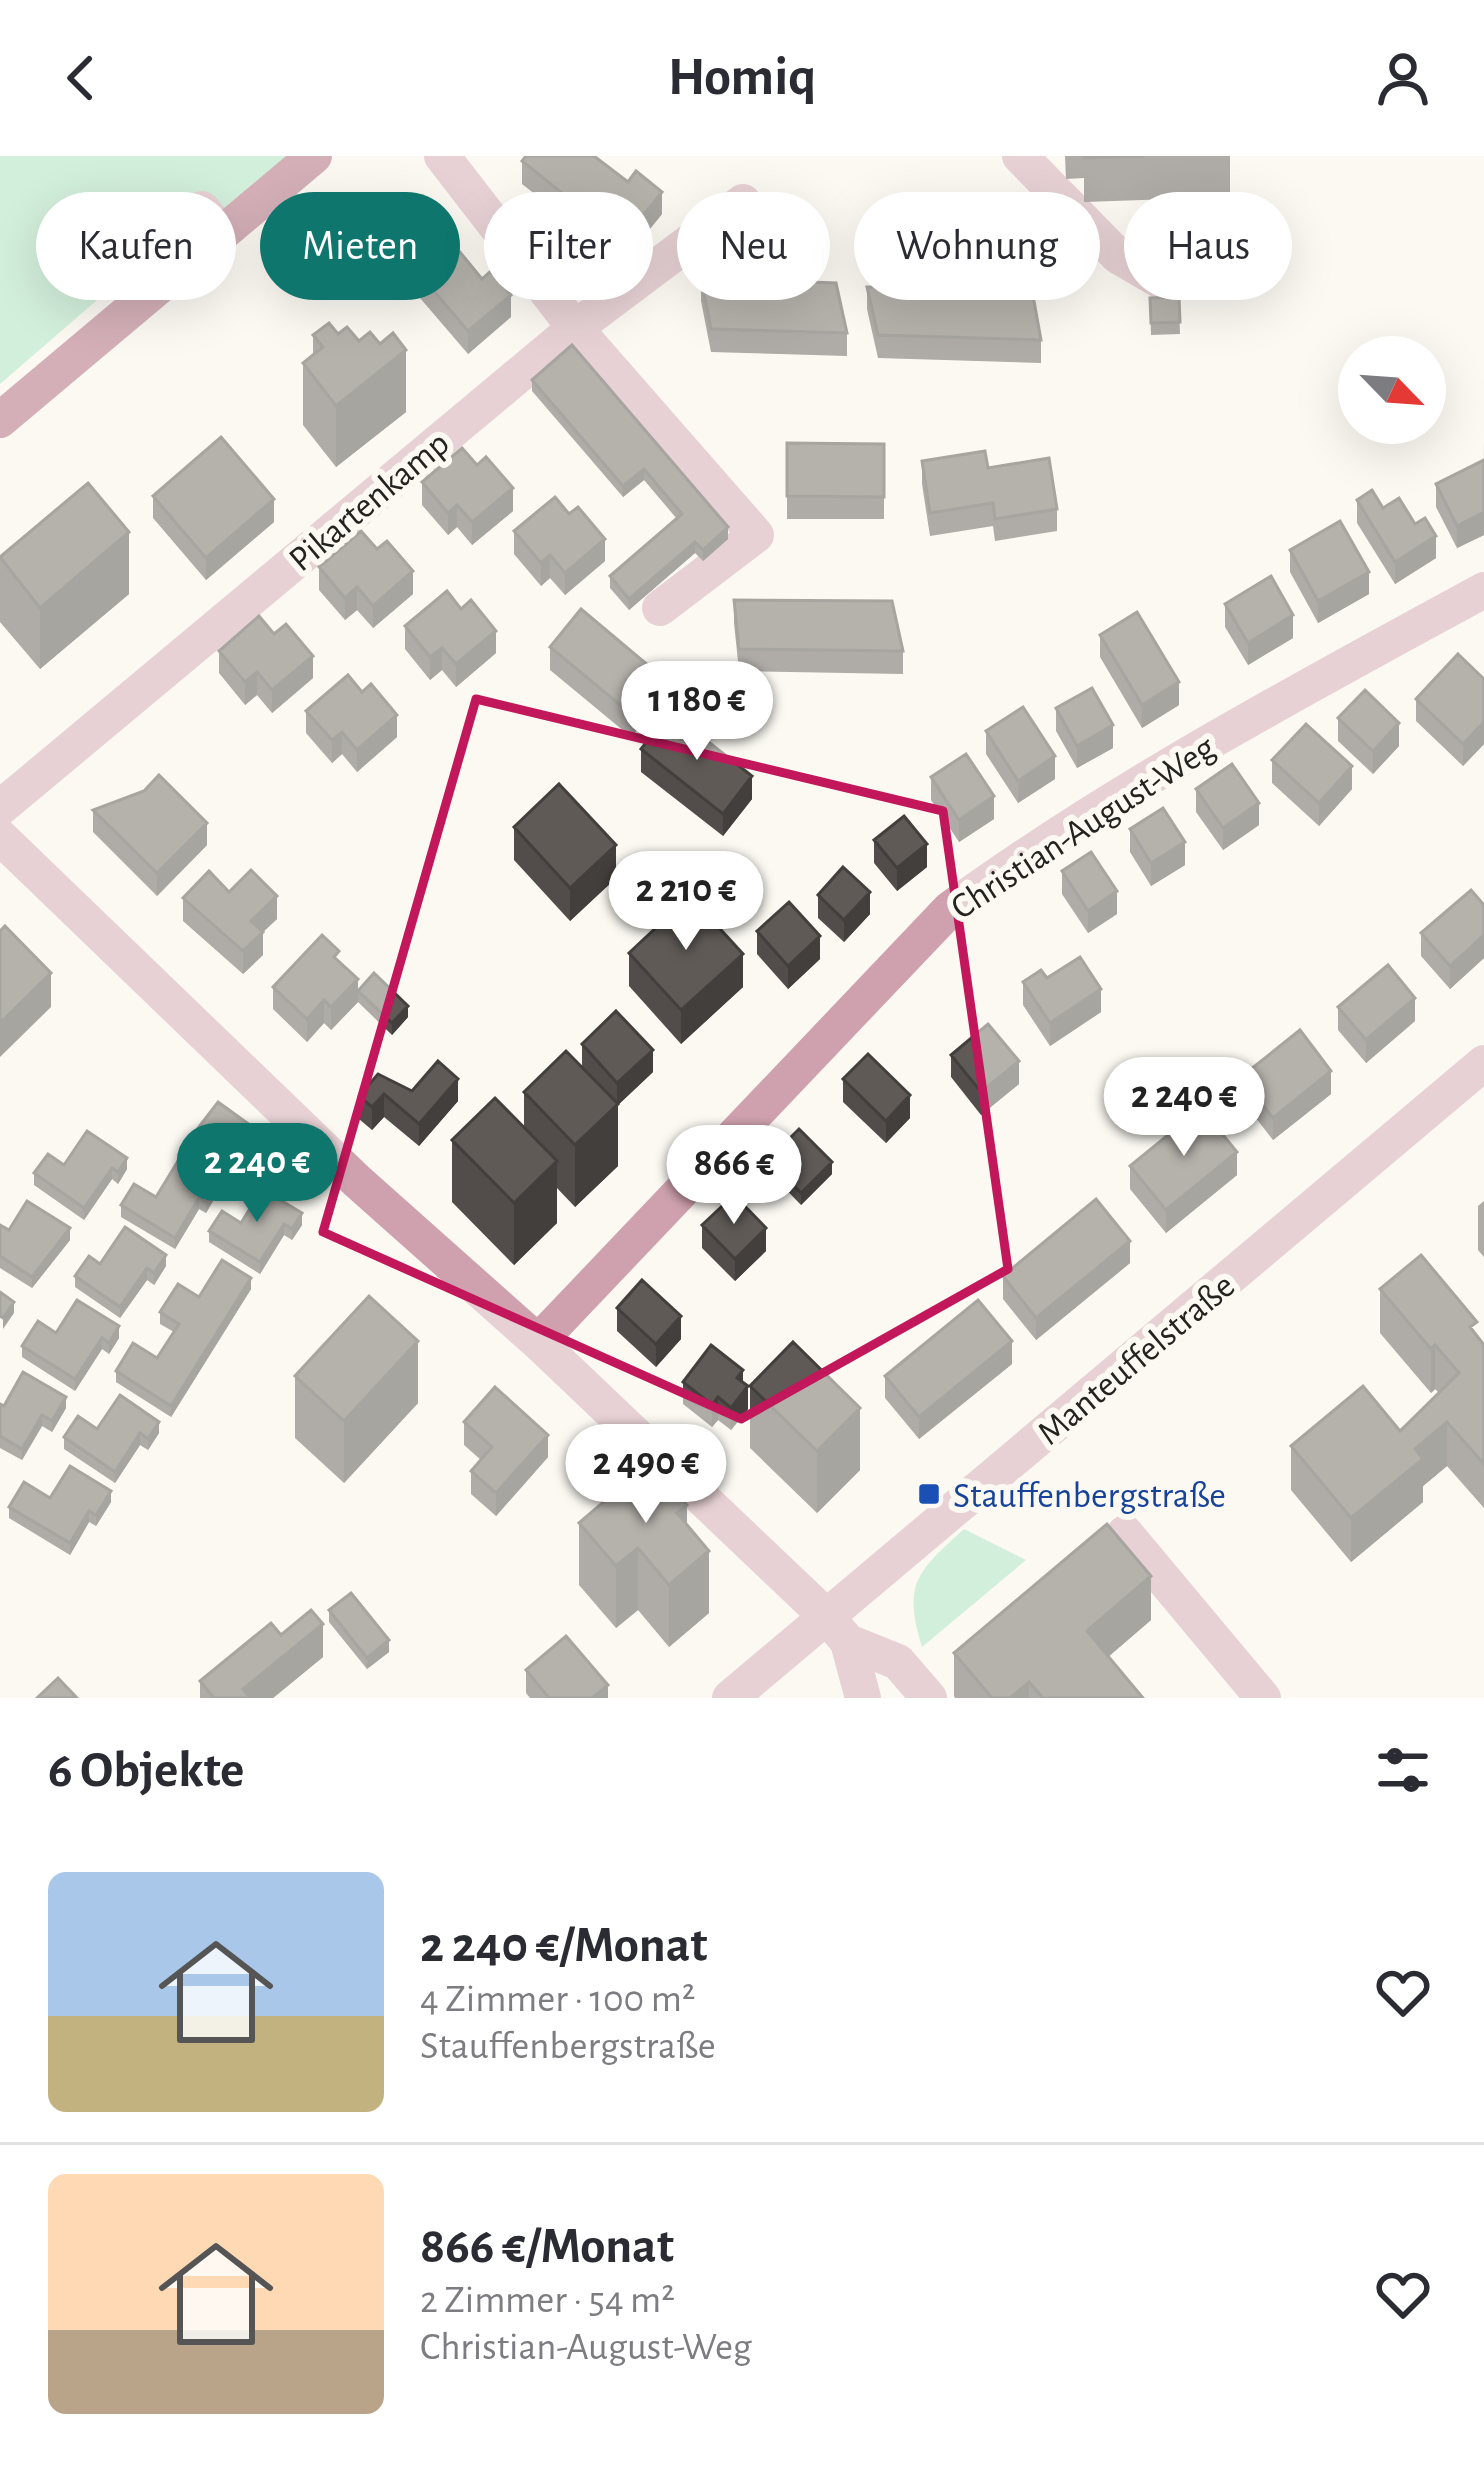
<!DOCTYPE html>
<html lang="de">
<head>
<meta charset="utf-8">
<style>
	body { margin:0; font-family:"Alegreya Sans",sans-serif; background:#f7f7f7; color:#2b2b33; height:100vh; display:flex; flex-direction:column; font-size:45px; white-space:nowrap }
	* { box-sizing:border-box; margin:0 }
	p { font-size:39px; color:#7c7c81 }
	.icon { flex:none; width:66px; height:66px; fill:none; stroke:currentColor; stroke-width:2; stroke-linecap:round; stroke-linejoin:round }
	.map { position:relative; height:1542px; overflow:hidden }
	.sheet { display:flex; flex-direction:column; background:#fff; flex:1 }
	.sheet>* { flex:none }
	.banner { position:absolute; left:36px; top:36px; width:1413px; height:108px; display:flex; gap:24px }
	.needle { width:78px; rotate:115deg }
	.controls { position:absolute; left:1338px; top:180px; display:grid; gap:24px }
	.controls a { display:grid; place-items:center; width:108px; height:108px; border-radius:50%; background:#fff; box-shadow:0 12px 48px #0002; font-size:60px }
	.price { position:absolute; translate:-50% -102px; padding:0 27px; border-radius:42px; background:#fff; color:#222; font-size:39px; line-height:78px; filter:drop-shadow(0 3px 6px #0008) }
	.price::after { content:''; position:absolute; left:50%; top:72px; width:36px; height:27px; margin-left:-18px; background:inherit; clip-path:polygon(0 0,100% 0,50% 100%) }
	.price.on { background:#0f766e; color:#fff }
	ul { padding:0; list-style:none }
	li { display:flex; align-items:center; gap:36px; height:300px; padding:0 48px }
	li+li { border-top:3px solid #e1e1e2 }
	li span { display:grid; place-items:center; flex:none; width:336px; height:240px; border-radius:18px; color:#555 }
	li>.icon { margin-inline-start:auto }
	span .icon { width:144px; height:144px; fill:#fffc; stroke-width:1 }
	li b { font-size:51px }
	h2 { display:flex; justify-content:space-between; align-items:center; height:144px; padding:0 48px; font-size:51px }
	.tag { padding:0 42px; border-radius:54px; background:#fff; box-shadow:0 12px 48px #0002; font-size:42px; line-height:108px }
	.tag.on { background:#0f766e; color:#fff }
	header { display:flex; justify-content:space-between; align-items:center; height:156px; padding:0 48px; background:#fff; font-size:54px; font-weight:700 }
	.map>svg:first-child { display:block }
	.green { fill:#a0e2be }
	.lines { fill:none; stroke-linecap:round; stroke-linejoin:round }
	.minor { stroke:#cfa1af; stroke-width:36 }
	.major { stroke:#a45672; stroke-width:36 }
	.wall { fill:#524d4a }
	.shaded-wall { fill:#423f3c }
	.building { fill:#5f5a56; stroke:#423f3c; stroke-width:3 }
	.marked { fill:none; stroke:#c2185b; stroke-width:9; stroke-linejoin:round }
	.transit-dot { fill:#1a4fb4; stroke:#fbf9f2; stroke-width:4.5 }
	.labels { text-anchor:middle; stroke-width:12; stroke-linejoin:round; paint-order:stroke }
	.street-label { font-size:36px; fill:#242320; stroke:#fbf9f2 }
	.transit-label { font-size:36px; fill:#164399; stroke:#fbf9f2; text-anchor:start }
</style>
</head>
<body>
<header><svg class="icon" aria-label="back" viewBox="0 0 24 24"><path d="M15 5l-7 7 7 7"/></svg>Homiq<svg class="icon" aria-label="person" viewBox="0 0 24 24"><circle cx="12" cy="8" r="4"/><path d="M4 21q1-7 8-7t8 7"/></svg></header>
<div class="map">
<svg width="1484" height="1542" viewBox="0 0 1484 1542">
	<rect width="100%" height="100%" fill="#fbf9f2"/>
	<path class="green" d="M0,0h319l-152,120 -19,-20 -148,128z
		M964,1373l62,31 -104,87c-20,-64 -4,-76 42,-118z"/>
	<g class="lines">
		<path class="minor" d="M442,0l133,172 181,207 -96,73
			M1020,0l98,100 41,24
			M202,53l18,22
			M0,652l575,-480 168,-126
			M0,681l357,344 181,161 289,275 21,25 15,56
			M538,1186l412,-433c167,-122 353,-220 534,-319
			M1125,1377l138,165
			M848,1486l50,20 31,36
			M730,1542l754,-635"/>
		<path class="major" d="M0,264l314,-264"/>
	</g>
	<path class="wall" d="M1065,0h165v41l-146,5v-24l-18,1z
		M522,5l140,53 -30,37 -25,-20 -10,12 -75,-59z
		M420,119l62,4 29,38 -43,37 -48,-56z
		M701,122l146,55v23l-136,-4 -10,-51z
		M867,131l174,53v23l-163,-5 -11,-49z
		M1179,141l1,37 -29,1 -1,-37z
		M313,179l93,77 -70,55 -33,-42v-62l10,-9z
		M572,189l156,194 -25,22 -8,-8 -66,57 -19,-22v-12l67,-57 -33,-39 -21,17 -91,-106v-11z
		M1483,286l1,93 -27,13 -21,-41v-23l47,-24z
		M787,287l97,1v75h-97z
		M922,305l66,7 69,41v22l-62,10 -2,-15 -63,10 -8,-52z
		M422,326l91,29 -41,34 -15,-18 -9,8 -26,-30z
		M153,340l121,26 -68,58 -53,-62z
		M1357,344l26,8 53,50 -41,26 -38,-61z
		M514,375l91,30 -40,34 -15,-17 -9,8 -27,-32z
		M1290,394l79,44 -51,29 -28,-51z
		M0,401l129,37 -89,75 -40,-47z
		M319,411l94,27 -40,34 -16,-18 -12,10 -26,-30z
		M734,444l169,51v23l-164,-3 -5,-48z
		M1225,448l68,34 -45,27 -23,-38z
		M405,470l91,27 -40,34 -14,-17 -12,10 -25,-31z
		M274,478l39,44 -41,35 -15,-18 -12,10 -26,-32v-22z
		M1100,479l79,70 -37,23 -42,-71z
		M550,491l112,52 -31,38 -81,-67z
		M1484,523v65l-21,22 -47,-45v-22z
		M1056,552l57,40 -36,20 -21,-37z
		M306,555l91,26 -40,35 -15,-18 -10,9 -26,-30z
		M1338,562l61,28 -26,28 -35,-33z
		M986,575l69,48 -37,24 -32,-49z
		M641,593l111,50 -29,37 -82,-64z
		M1272,604l80,29 -33,37 -47,-43z
		M931,621l63,42 -35,23 -28,-42z
		M1196,633l63,36 -36,25 -27,-38z
		M93,654l114,35 -50,51 -64,-64z
		M514,671l102,51 -46,43 -56,-61z
		M1130,673l55,36 -34,21 -21,-34z
		M874,684l53,27 -30,24 -23,-28z
		M1062,715l55,43 -29,19 -26,-39z
		M229,736l48,27 -14,13v23l-20,19 -60,-53v-23z
		M818,739l52,19 -26,28 -26,-24z
		M1484,749v53l-34,31 -29,-33v-23z
		M757,775l63,28 -32,30 -31,-35z
		M629,797l114,34 -62,57 -52,-58z
		M339,806l19,29 50,26 -16,18 -34,-33 -27,28 -7,-7 -17,19 -34,-33v-22z
		M1023,826l78,30 -51,34 -27,-41z
		M1338,851l77,14 -49,42 -28,-33z
		M582,888l71,28 -35,33v61l-43,41 -18,-19v35l-43,42 -62,-63v-62l72,-12v-36l58,-25z
		M951,899l68,29 -38,31 -30,-38z
		M1241,921l90,17 -58,46 -32,-41z
		M843,923l67,39 -24,25 -43,-41z
		M412,935l46,10 -39,45 -35,-29 -12,13 -13,-11v-23z
		M192,980l62,3 -25,35 -37,-26z
		M768,1004l64,14 -31,31 -33,-34z
		M64,1009l63,4 -9,15 -6,-5 -28,41 -50,-35v-12z
		M1130,1010l107,9 -71,58 -36,-44z
		M216,1040l-10,17 -7,-4 -24,40 -54,-32v-12l35,-8z
		M1484,1045v56l-6,-7v-44z
		M241,1067l61,2 -10,15 -8,-5 -24,39 -51,-32v-11z
		M0,1069l9,5 61,10 -38,48 -32,-20z
		M702,1069l64,26 -31,30 -33,-33z
		M1130,1107l-94,77 -33,-41v-23z
		M100,1108l66,2 -12,19 -7,-5 -27,38 -45,-31v-11z
		M251,1133l-80,128 -55,-35v-11l41,-13 17,-26 -14,-8v-12l39,-15z
		M1380,1133l97,47 7,9v163l-37,-42 -24,20v16l-72,60 -60,-72v-44l109,-15 39,-38 -4,-4 -4,4 -51,-60z
		M617,1152l64,31 -25,28 -39,-36z
		M56,1177l63,5 -10,16 -7,-5 -27,42 -53,-34v-11z
		M1012,1208l-93,75 -34,-41v-22z
		M295,1220l123,27 -74,80 -49,-45z
		M683,1226l60,1 5,26 -17,21 -13,-10 -6,7 -29,-23z
		M750,1230l110,84 -43,43 -67,-65z
		M0,1248l4,2 62,2 -14,24 -10,-6 -20,34 -22,-12z
		M464,1266l84,35 -52,59 -25,-22v-23l10,-11 -17,-15z
		M97,1273l62,4 -11,17 -8,-5 -25,38 -51,-34v-12z
		M50,1342l61,4 -15,24 -7,-4 -19,33 -61,-37v-11z
		M579,1367l108,2 22,88 -40,34 -31,-37 -22,18 -37,-43z
		M329,1454l60,42 -22,17 -38,-47z
		M1151,1464l-43,37 35,41h-188l-1,-2v-43z
		M281,1479l42,22 -50,41h-73v-17z
		M526,1514l82,28h-78l-4,-5z"/>
	<path class="shaded-wall" d="M662,36v22l-30,37v-22z
		M607,53v22l-10,12v-22z
		M511,139v22l-43,37v-23z
		M406,194v62l-70,55v-61z
		M644,313v11l-21,17v-11z
		M513,332v23l-41,34v-23z
		M274,343v23l-68,58v-22z
		M457,349v22l-9,8v-22z
		M1484,356v23l-27,13v-22z
		M728,371v12l-25,22v-11z
		M129,376v62l-89,75v-61z
		M1436,380v22l-41,26v-22z
		M605,383v22l-40,34v-22z
		M695,386v11l-66,57v-11z
		M550,399v23l-9,8v-23z
		M413,415v23l-40,34v-22z
		M1369,416v22l-51,29v-22z
		M357,431v23l-12,10v-22z
		M1293,459v23l-45,27v-22z
		M496,475v22l-40,34v-23z
		M442,492v22l-12,10v-23z
		M313,500v22l-41,35v-23z
		M257,516v23l-12,10v-23z
		M662,521v22l-31,38v-23z
		M1179,526v23l-37,23v-23z
		M397,559v22l-40,35v-22z
		M1484,566v22l-21,22v-22z
		M1399,567v23l-26,28v-23z
		M1113,569v23l-36,20v-22z
		M342,576v22l-10,9v-23z
		M1055,600v23l-37,24v-22z
		M1352,610v23l-33,37v-23z
		M752,620v23l-29,37v-22z
		M994,640v23l-35,23v-22z
		M1259,647v22l-36,25v-22z
		M207,667v22l-50,51v-23z
		M1185,686v23l-34,21v-23z
		M927,688v23l-30,24v-23z
		M616,689v33l-46,43v-33z
		M1117,735v23l-29,19v-22z
		M870,736v22l-26,28v-22z
		M277,740v23l-14,13v23l-20,19v-23l8,-30z
		M1484,779v23l-34,31v-23z
		M820,780v23l-32,30v-23z
		M743,798v33l-62,57v-34z
		M51,817v34l-51,50v-34z
		M358,823v23l-27,28v-23z
		M1101,833v23l-51,34v-23z
		M1415,842v23l-49,42v-23z
		M324,844v23l-17,19v-23z
		M408,850v11l-16,18v-12z
		M653,894v22l-35,33v61l-43,41v-62l42,-40v-22z
		M1019,905v23l-38,31v-23z
		M1331,915v23l-58,46v-22z
		M458,923v22l-39,45v-22z
		M384,938v23l-12,13v-23z
		M910,939v23l-24,25v-22z
		M254,972v11l-25,35v-12z
		M1237,996v23l-71,58v-23z
		M127,1002v11l-9,15v-12z
		M557,1005v62l-43,42v-62z
		M832,1006v12l-31,31v-12z
		M112,1012v11l-28,41v-12z
		M216,1028v12l-10,17v-11z
		M199,1042v11l-24,40v-11z
		M302,1057v12l-10,15v-11z
		M284,1068v11l-24,39v-12z
		M70,1072v12l-38,48v-11z
		M766,1072v23l-31,30v-22z
		M1130,1085v22l-94,77v-22z
		M166,1099v11l-12,19v-12z
		M147,1112v12l-27,38v-11z
		M251,1122v11l-80,128v-11z
		M14,1146v11l-11,16v-11z
		M681,1160v23l-25,28v-23z
		M119,1170v12l-10,16v-11z
		M102,1182v11l-27,42v-12z
		M418,1185v62l-74,80v-62z
		M1012,1185v23l-93,75v-22z
		M1435,1189v44l-4,4v-44z
		M743,1214v22l5,-6v23l-17,21v-22l6,-30z
		M66,1241v11l-14,24v-11z
		M718,1241v23l-6,7v-22z
		M860,1252v62l-43,43v-62z
		M42,1259v11l-20,34v-11z
		M159,1266v11l-11,17v-11z
		M1447,1266v44l-24,20v16l-72,60v-44l64,-69z
		M140,1277v12l-25,38v-11z
		M548,1279v22l-52,59v-23z
		M111,1335v11l-15,24v-11z
		M687,1349v62l-10,-54z
		M89,1355v11l-19,33v-12z
		M638,1392v62l-22,18v-62z
		M709,1395v62l-40,34v-62z
		M1151,1420v44l-64,55v-44z
		M323,1468v33l-50,41h-30v-9z
		M389,1484v12l-22,17v-11z
		M1029,1526v16h-19z
		M608,1529v13h-16z"/>
	<path class="building" d="M526,0h68l34,26 8,-11 26,21 -30,37 -25,-20 -10,12 -75,-60z
		M1084,0h60l-60,2z
		M455,90l27,33 9,-8 20,24 -43,36 -48,-56z
		M701,122l135,5 11,50 -136,-4z
		M867,131l165,3 9,50 -163,-5z
		M1179,141l1,25 -29,1 -1,-25z
		M329,167l9,11 9,-7 12,14 11,-9 10,12 13,-11 13,17 -70,56 -33,-43 20,-16 -10,-12z
		M572,189l156,182 -25,23 -8,-8 -66,57 -19,-23 72,-62 -38,-45 -21,17 -91,-106z
		M221,281l53,62 -68,59 -53,-62z
		M787,287l97,1v53l-97,-1z
		M462,292l15,17 9,-8 27,31 -41,34 -15,-17 -9,8 -26,-31z
		M985,295l3,17 61,-10 8,51 -62,10 -2,-16 -63,10 -8,-52z
		M1484,304v52l-27,14 -21,-42z
		M88,327l41,49 -89,76 -40,-51z
		M1372,334l11,18 16,-10 16,26 10,-6 11,18 -41,26 -38,-62z
		M555,341l14,17 9,-7 27,32 -40,34 -15,-18 -9,8 -27,-32z
		M1340,365l29,51 -51,29 -28,-51z
		M361,375l16,18 10,-8 26,30 -40,35 -16,-19 -12,11 -26,-31z
		M1271,420l22,39 -45,28 -23,-39z
		M447,435l14,18 10,-9 25,31 -40,33 -14,-16 -12,9 -25,-31z
		M734,444l158,1 11,50 -164,-2z
		M581,453l81,68 -31,37 -81,-67z
		M1137,456l42,70 -37,23 -42,-70z
		M259,460l15,18 12,-10 27,32 -41,34 -15,-18 -12,10 -26,-31z
		M1458,498l26,25v43l-21,22 -47,-45z
		M348,519l14,17 9,-8 26,31 -40,35 -15,-18 -10,8 -26,-29z
		M1092,532l21,37 -36,21 -21,-38z
		M1365,534l34,33 -26,28 -35,-33z
		M1023,551l32,49 -37,25 -32,-50z
		M670,556l82,64 -29,38 -82,-65z
		M1306,568l46,42 -33,37 -47,-43z
		M966,598l28,42 -35,24 -28,-43z
		M1232,608l27,39 -36,25 -27,-39z
		M159,619l48,48 -50,50 -64,-63 51,-19z
		M559,628l57,61 -46,43 -56,-61z
		M1163,652l22,34 -34,21 -21,-34z
		M904,660l23,28 -30,24 -23,-28z
		M1091,696l26,39 -29,20 -26,-40z
		M843,711l27,25 -26,28 -26,-25z
		M251,714l26,26 -26,25 12,11 -20,19 -60,-53 26,-27 20,21z
		M1471,734l13,15v30l-34,31 -29,-33z
		M690,740l53,58 -62,56 -52,-57z
		M789,746l31,34 -32,30 -31,-35z
		M5,770l46,47 -51,50v-92z
		M322,779l17,16 -5,6 24,22 -27,28 -7,-7 -17,19 -34,-32z
		M1080,801l21,32 -51,34 -27,-41 18,-12 6,8z
		M1388,809l27,33 -49,42 -28,-33z
		M374,817l34,33 -16,17 -34,-32z
		M616,855l37,39 -36,33 -35,-39z
		M988,868l31,37 -38,31 -30,-37z
		M1300,874l31,41 -58,47 -32,-41z
		M566,895l52,53 -43,41 -51,-53z
		M868,898l42,41 -24,26 -43,-42z
		M438,905l20,18 -39,45 -35,-30 -12,13 -13,-11 19,-22 34,17z
		M495,942l62,63 -43,42 -62,-63z
		M218,946l36,26 -25,34 -37,-26z
		M1201,952l36,44 -71,58 -36,-44z
		M799,973l33,33 -31,31 -33,-33z
		M87,975l40,27 -9,14 -6,-4 -28,40 -50,-35 14,-19 16,11z
		M178,1005l38,23 -10,18 -7,-4 -24,40 -54,-33 13,-21 22,13z
		M262,1033l40,24 -10,16 -8,-5 -24,38 -51,-31 13,-20 19,12z
		M734,1039l32,33 -31,31 -33,-34z
		M1096,1043l34,42 -94,77 -33,-42z
		M27,1045l43,27 -38,49 -32,-21v-31l9,5z
		M125,1071l41,28 -12,18 -7,-5 -27,39 -45,-31 14,-20 11,8z
		M1421,1099l56,67 -7,5 14,18v119l-37,-42 -32,27 8,10 -72,59 -60,-72 72,-60 37,45 59,-58 -24,-28 -4,4 -51,-60z
		M222,1104l29,18 -80,128 -55,-35 17,-28 24,15 22,-34 -19,-12 18,-28 21,13z
		M642,1124l39,36 -25,28 -39,-36z
		M0,1136l14,10 -11,16 -3,-2z
		M369,1140l49,45 -74,80 -49,-45z
		M77,1144l42,26 -10,17 -7,-5 -27,41 -53,-33 16,-25 18,12z
		M978,1144l34,41 -93,76 -34,-41z
		M793,1186l67,66 -43,43 -67,-65z
		M711,1189l32,25 -6,8 11,8 -17,22 -13,-11 -6,8 -29,-23z
		M23,1216l43,25 -14,24 -10,-6 -20,34 -22,-13v-32l4,2z
		M495,1231l53,48 -52,58 -25,-22 21,-24 -28,-25z
		M120,1239l39,27 -11,17 -8,-6 -25,39 -51,-35 14,-21 19,13z
		M650,1306l37,43 -10,8 32,38 -40,34 -31,-37 -22,18 -37,-43z
		M70,1310l41,25 -15,24 -7,-4 -19,32 -61,-36 15,-25 26,16z
		M1107,1368l44,52 -64,55 56,67h-100l-14,-16 -19,16h-18l-38,-45z
		M351,1437l38,47 -22,18 -38,-48z
		M311,1454l12,14 -80,65 7,9h-36l-14,-17 71,-58 10,12z
		M566,1480l42,49 -16,13h-43l-23,-28z
		M58,1522l19,20h-40z"/>
	<path d="M0 0H1484V1542H0ZM476,543l467,112 65,458 -267,150 -418,-187z" fill="#fbf9f2" fill-opacity=".55" fill-rule="evenodd"/>
	<path class="marked" d="M476,543l467,112 65,458 -267,150 -418,-187z"/>
	<rect class="transit-dot" x="917" y="1326" width="24" height="24" rx="6"/>
	<g class="labels">
		<g class="street-label">
			<text transform="translate(368 344) rotate(-40)" y="13">Pikartenkamp</text>
			<text transform="translate(1082 670) rotate(-33)" y="13">Christian-August-Weg</text>
			<text transform="translate(1135 1202) rotate(-40)" y="13">Manteuffelstraße</text>
		</g>
		<g class="transit-label">
			<text x="953" y="1351">Stauffenbergstraße</text>
		</g>
	</g>
</svg>
<div class="controls">
<a><svg class="needle" viewBox="-14 -14 28 28"><path d="M0-13l5 13h-10z" fill="#e53935"/><path d="M0 13l5-13h-10z" fill="#7c7c81"/></svg></a>
</div>
<b class="price" style="left:697px;top:607px">1 180 €</b>
<b class="price" style="left:686px;top:797px">2 210 €</b>
<b class="price" style="left:1184px;top:1003px">2 240 €</b>
<b class="price on" style="left:257px;top:1069px">2 240 €</b>
<b class="price" style="left:734px;top:1071px">866 €</b>
<b class="price" style="left:646px;top:1370px">2 490 €</b>
<div class="banner">
<a class="tag">Kaufen</a>
<a class="tag on">Mieten</a>
<a class="tag">Filter</a>
<a class="tag">Neu</a>
<a class="tag">Wohnung</a>
<a class="tag">Haus</a>
</div>
</div>
<section class="sheet">
<h2>6 Objekte<svg class="icon" aria-label="filters" viewBox="0 0 24 24"><path d="M4 7h16M4 17h16"/><circle cx="9" cy="7" r="2"/><circle cx="15" cy="17" r="2"/></svg></h2>
<ul>
<li><span style="background:linear-gradient(#a9c7e8 60%,#c2b280 0)"><svg class="icon" aria-label="home" viewBox="0 0 24 24"><path d="M3 11l9-7 9 7M6 9v11h12V9"/></svg></span><div><b>2 240 €/Monat</b><p>4 Zimmer · 100 m²</p><p>Stauffenbergstraße</p></div><svg class="icon" aria-label="heart" viewBox="0 0 24 24"><path d="M12 20l-8-8c-3-5 5-10 8-4 3-6 11-1 8 4z"/></svg></li>
<li><span style="background:linear-gradient(#ffd9b3 65%,#b9a48a 0)"><svg class="icon" aria-label="home" viewBox="0 0 24 24"><path d="M3 11l9-7 9 7M6 9v11h12V9"/></svg></span><div><b>866 €/Monat</b><p>2 Zimmer · 54 m²</p><p>Christian-August-Weg</p></div><svg class="icon" aria-label="heart" viewBox="0 0 24 24"><path d="M12 20l-8-8c-3-5 5-10 8-4 3-6 11-1 8 4z"/></svg></li>
</ul>
</section>
</body>
</html>
